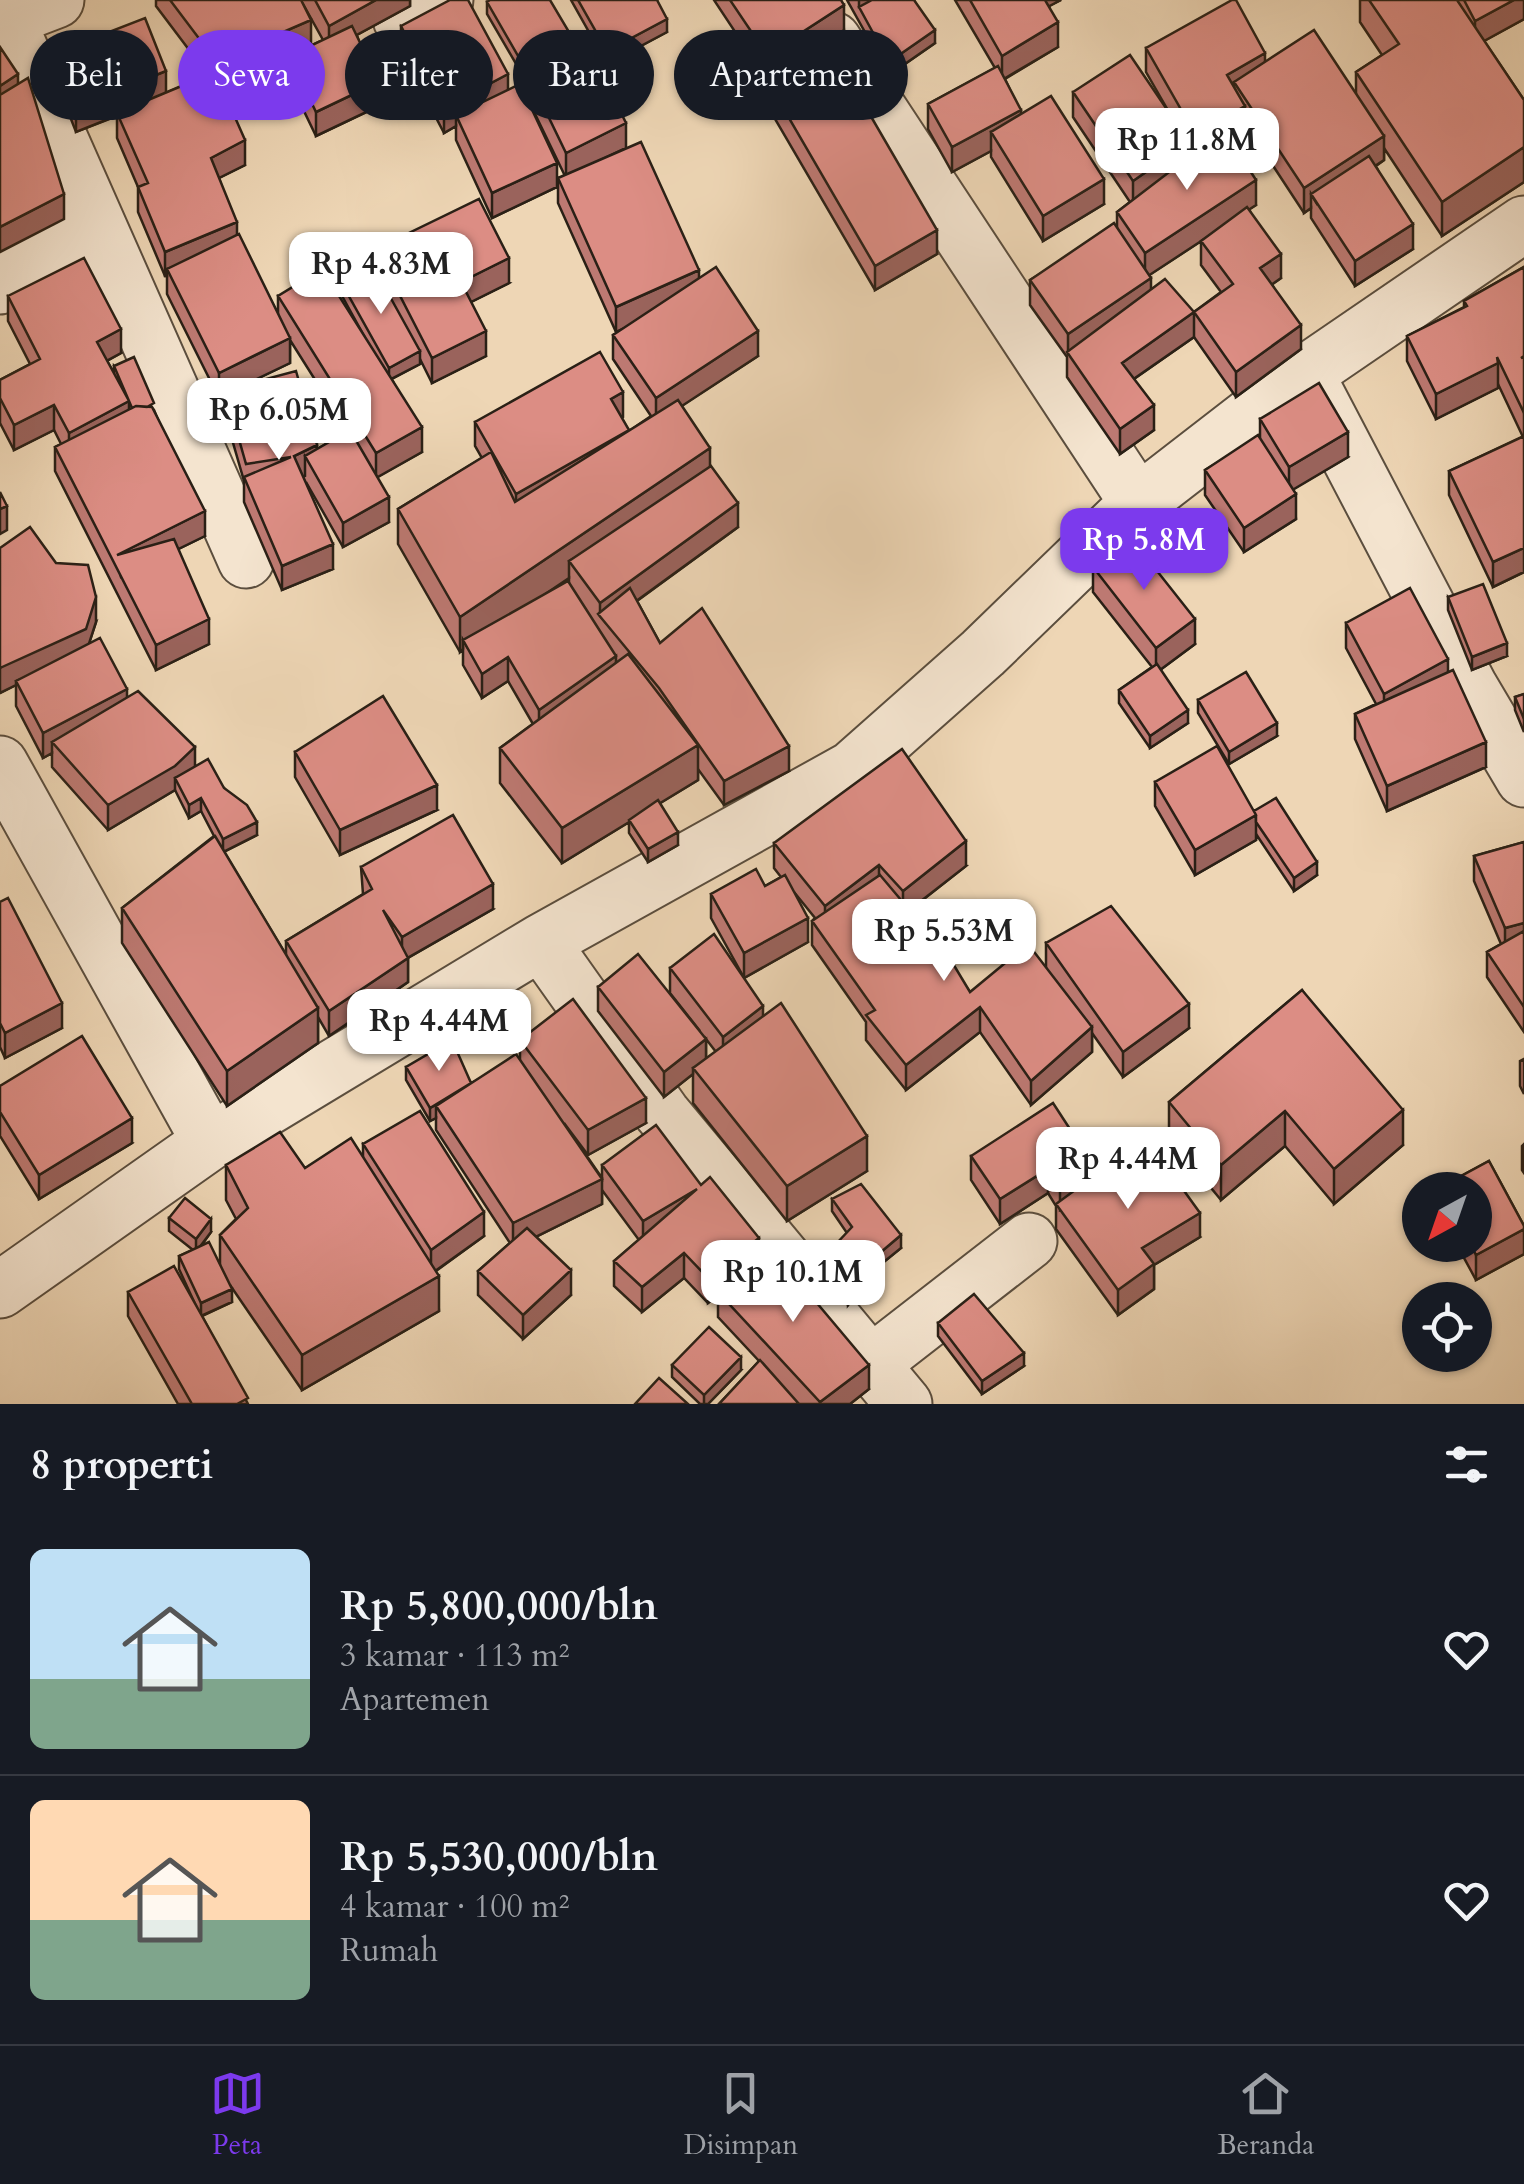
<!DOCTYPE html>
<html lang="id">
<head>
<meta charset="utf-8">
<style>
	body { margin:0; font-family:Cardo,serif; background:#20242c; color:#f1f3f6; height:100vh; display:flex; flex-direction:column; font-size:38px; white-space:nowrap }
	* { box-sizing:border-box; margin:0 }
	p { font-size:32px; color:#9ea1a6 }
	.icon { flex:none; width:55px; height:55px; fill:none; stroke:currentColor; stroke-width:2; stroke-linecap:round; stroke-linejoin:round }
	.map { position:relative; height:1404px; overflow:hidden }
	.panel { display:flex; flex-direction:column; background:#171b24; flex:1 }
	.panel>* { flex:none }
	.top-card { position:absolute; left:30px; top:30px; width:1000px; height:90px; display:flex; gap:20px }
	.needle { width:65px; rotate:220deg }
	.fabs { position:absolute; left:1402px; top:1172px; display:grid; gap:20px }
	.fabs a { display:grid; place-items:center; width:90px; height:90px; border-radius:50%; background:#171b24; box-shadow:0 2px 8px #0004; font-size:50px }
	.price { position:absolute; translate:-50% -85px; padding:0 22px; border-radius:20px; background:#fff; color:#222; font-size:32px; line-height:65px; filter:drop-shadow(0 2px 5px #0008) }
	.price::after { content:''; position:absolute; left:50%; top:60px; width:30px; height:22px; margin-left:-15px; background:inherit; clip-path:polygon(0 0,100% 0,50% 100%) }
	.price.current { background:#7c3aed; color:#fff }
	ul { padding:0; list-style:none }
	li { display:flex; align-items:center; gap:30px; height:250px; padding:0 30px }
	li+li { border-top:2px solid #363941 }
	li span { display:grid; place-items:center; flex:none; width:280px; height:200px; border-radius:15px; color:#555 }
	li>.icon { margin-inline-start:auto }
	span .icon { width:120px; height:120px; fill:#fffc; stroke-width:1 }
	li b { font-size:42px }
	h2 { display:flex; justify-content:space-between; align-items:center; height:120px; padding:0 30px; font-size:42px }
	.tag { padding:0 35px; border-radius:45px; background:#171b24; box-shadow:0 2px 8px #0004; font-size:35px; line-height:90px }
	.tag.current { background:#7c3aed; color:#fff }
	.dock { display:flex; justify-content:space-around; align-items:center; height:140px; border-top:2px solid #363941; background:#171b24; font-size:28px; color:#9ea1a6 }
	.dock a { display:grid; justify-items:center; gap:5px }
	.dock .current { color:#7c3aed }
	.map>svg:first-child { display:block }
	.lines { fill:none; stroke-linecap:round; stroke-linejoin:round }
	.street-casing { stroke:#5b4e3e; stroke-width:59 }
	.street { stroke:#f4e4cf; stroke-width:55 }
	.wall { fill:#bd7972; stroke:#2a2016; stroke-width:2.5; fill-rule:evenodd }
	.shaded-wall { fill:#9a635c; stroke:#2a2016; stroke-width:2.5 }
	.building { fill:#dc8d84; stroke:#2a2016; stroke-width:2.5 }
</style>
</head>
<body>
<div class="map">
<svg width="1524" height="1404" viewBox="0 0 1524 1404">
	<rect width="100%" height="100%" fill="#eed6b5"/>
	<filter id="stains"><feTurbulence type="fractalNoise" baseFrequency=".002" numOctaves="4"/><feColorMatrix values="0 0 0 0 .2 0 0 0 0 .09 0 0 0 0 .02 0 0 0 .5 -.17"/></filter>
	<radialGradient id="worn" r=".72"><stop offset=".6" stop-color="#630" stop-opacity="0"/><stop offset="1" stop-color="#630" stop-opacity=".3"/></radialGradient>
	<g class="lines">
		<g class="street-casing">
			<path id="street" d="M0,4l246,556
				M9,18l47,-18
				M401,19l44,-19
				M833,40l305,463
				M0,286l96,-63
				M1312,386l157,300 55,93
				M0,764l210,378
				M541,942l121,171 242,291
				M0,1290l210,-148 331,-200 311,-173 131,-116 155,-150 168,-130 218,-149
				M872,1363l157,-122"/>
		</g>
		<use href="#street" class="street"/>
	</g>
	<path class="wall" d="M156,0h254v6l-53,29 22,71 -63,30 -27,-56v-24l34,-16 -20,-36 -82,80 24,81 -26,13 18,56 41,80v-18l85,38 -22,-40v-12l35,-10v-23l133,34 -38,19 15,54 -54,27 -12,-24v5l-28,15 30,73 -45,25 12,45 -46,25 -37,-65 27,87 -51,21 -38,-88v-21l-19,-66v-20l-6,3 -52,-104v-18h-2l-27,-64v-25l-21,-49v-22l-41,16 -21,-54v-25l111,40 42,-18 -52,-69zM290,340l58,92 -31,17 -71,-65 44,-21z
		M571,0h86l10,32 -60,32z
		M714,0h127l3,30 -77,50z
		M847,0h67l21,43 -46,32z
		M955,0h106l-12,6 9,41 -53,32 16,35 83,90 -61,37 -52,-84v-6l-39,21 -24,-43v-25l67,-36z
		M1360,0h164v19l-40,22 40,59v82l-82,54 -58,-88v12l-8,6 37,83 -58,37 -44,-68v-10l-7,5 -59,-90v8l-15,8 26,66 -7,4 32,69 -9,6 29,65 -65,48 -42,-60 -60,42 20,51 -34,24 -53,-77v-20l-37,-52v-25l87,-52v-16l13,-10 -57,-85v-25l97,22 -24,-42v-24l119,14 91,32v-22l26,-17 -22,-33zM1201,241v24l20,27 -27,20 -43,-22 -2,-15z
		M487,2l82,37 57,109 73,130 59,78 -77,50 57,121 -101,74 23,42 129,128 -65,34 -26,-36v11l-38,23 18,42 -30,17 -19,-29v-11l-67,41 -62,-80v-35l33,-24 -25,-43 -26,17 -19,-33v-16l-3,3 -62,-108v-35l84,-51 -7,-12v-24l148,-5h-2l8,14 22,-15 -38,-57v-24l7,-5 -4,2 -58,-129v-25l7,-2 -43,-89v-13l-35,-60zM569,578v4l-24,12z
		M401,26l107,64 49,97 -65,31 -36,-78v-14l-12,7 -43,-83z
		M768,82l169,172 -62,36 -107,-183z
		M1524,267v305l-31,15 -44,-92v-24l74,-34 -25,-53v4l-62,31 -29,-58v-25l57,-29v-6z
		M8,296l113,57 -14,8 7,12v-7l40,44 51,126 -27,13 31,95 -53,26 -101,-199v-24l6,-3 -7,-14 -40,20 -14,-27v-43l30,-16 -22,-43z
		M1260,419l88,38 -55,32 3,30 -52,33 -39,-57v-25l55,-33z
		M1093,567l102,77 -35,26 28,53 -38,25 -31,-45v-13l33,-23 -59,-75z
		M1448,597l59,59 -35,14 -24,-60z
		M96,622l-7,21 38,55 68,69 29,21 33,47 -33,17 62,103v-14l77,-47 -2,-27 132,42 -85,49v24l-79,54 -11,-19v26l-91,63 -105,-163v-35l92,-72 -13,-25 -12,7 -14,-28 -67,40 -56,-63v-14l-9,5 -27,-52v-21l-16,8z
		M1346,623l102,49 38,95 -99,44 -32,-72v-25l21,-10 -30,-56z
		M1524,694v38l-9,-22v-13z
		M1198,700l79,36 -48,28 -31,-51z
		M295,752l142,58 -97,45 -45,-78z
		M1155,782l99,29 63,64 -23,16 -38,-57v6l-61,35 -40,-69z
		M1524,842v190l-37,-55v-25l14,-8 -27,-63v-25z
		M774,843l192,23 -56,44 60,82 76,-25v-24l143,85 -66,49 -31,-44v19l-61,53 -51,-73 -74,58 -40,-50v-18l-54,-77v-24l3,-3 -21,-26 14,50 -64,36 19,39 104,154 -80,50 -94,-118v-29l-29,23 -66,-86v-24l102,44 -30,-38v-25l73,8 -32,-58v-24l54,-8 16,-9 -7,-9zM706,1039l10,13 -10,7z
		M0,902l62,126 -57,30 -5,-11z
		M1302,990l101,155 -69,59 -49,-58 -64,54 -52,-63v-35z
		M520,1040l126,83 -58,32 -24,-32 38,55v-13l99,20 168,204 -19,15h-131l40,-43 -41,-44v-22l-10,8 -24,-25 -42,34 -28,-26v-25l25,-21 -37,-50v14l-66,33 35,58 -48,44 -45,-44v-24l32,-28 -74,-113v-12l-6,3 -24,-41v-13l65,16 49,-24z
		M1524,1059v35l-4,-8v-25z
		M0,1086l132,57 -93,56 -39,-63z
		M363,1144l121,92 -48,35 3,40 -137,79 -72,-105 2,17 -30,14 46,88h-70l-50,-88v-24l68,14 -17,-37v-13l14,-6 -24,-19v-13l42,14 -10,14 19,17v-28l16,-16 -10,-19v-35l79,3 58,-12z
		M1524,1144v29l-2,-3v-24z
		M971,1156l123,20 106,61 -46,28v24l-36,26 -62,-86v-23l-8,-13 -48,31 -29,-44z
		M1489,1161l35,65v28l-48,26 -19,-35h18v-55h-36v-2z
		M832,1199l69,49 -26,21 -27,36 -27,-32v-13l26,-27 -15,-22z
		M938,1323l86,43 -42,28 -44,-58z
		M672,1365l69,5 -33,34h-8l-28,-27z"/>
	<path class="shaded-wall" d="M376,0h34v6l-81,44v-24z
		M859,0h34l-34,7z
		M1042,0h19l-19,10z
		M1514,0h10v19l-49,27v-25z
		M844,5v25l-77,50v-25z
		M667,19v13l-60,32v-13z
		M311,20v25l-95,41v-25z
		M1058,22v25l-56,33v-24z
		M935,30v13l-46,32v-13z
		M569,32v13l-47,17 -1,12v-13z
		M1265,53v25l-31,4v13l-7,-20z
		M166,71v25l-90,36v-25z
		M18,74v25l-18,12v-25z
		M508,74v25l-52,16v11l-12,7v-25z
		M379,82v24l-63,30v-24z
		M1245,106v25l-50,27v-24z
		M1021,110v25l-30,-3v19l-39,21v-25z
		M626,123v25l-60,29v-24z
		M1384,136v24l-67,44 -6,-10v14l-7,5v-25z
		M245,140v25l-34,17v-24z
		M1189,142v25l-56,38v-24z
		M1524,147v35l-82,54v-34z
		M557,163v24l-65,31v-25z
		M1104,179v25l-61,37v-25z
		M1256,180v25l-111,73v-25z
		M64,194v25l-64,33v-25z
		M237,222v25l-70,22v7h-2v-24z
		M1413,224v25l-58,37v-25z
		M937,230v24l-62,36v-24z
		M1281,254v24l-21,15v-25z
		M509,258v25l-48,24v-25z
		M699,270v25l-83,37v-25z
		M1151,278v24l-83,52v-20z
		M1194,312v25l-72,50v-24z
		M1301,325v24l-65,48v-25z
		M121,329v24l-24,13v-24z
		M486,331v25l-54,27v-25z
		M758,331v25l-102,67v-25z
		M290,338v25l-64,31 -1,-4v5l-6,3v-25z
		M420,351v13l-31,16v-12z
		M1498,363v25l-62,31v-25z
		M623,392v25l-12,6v-24z
		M129,401v25l-60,32v-25z
		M54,405v25l-40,20v-25z
		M1154,405v25l-34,24v-25z
		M422,427v25l-46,26v-25z
		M629,430l-113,88v-24z
		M1348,432v25l-59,35v-25z
		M317,445v24l-12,-13v20l-11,5v-25z
		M710,448v35l-141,78v17l-102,69 -4,-7v9l-3,3v-35z
		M1296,494v25l-52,33v-24z
		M389,497v25l-46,25v-24z
		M738,503v24l-132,96 -6,-7v-13z
		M7,506v24l-7,4v-25z
		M205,511v25l-84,41 -4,-22z
		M333,544v25l-51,21v-24z
		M1524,548v24l-31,15v-25z
		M96,597v25l-10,31 -70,28v4l-16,8v-25z
		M209,619v25l-53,26v-25z
		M1195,619v25l-39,29v-25z
		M1507,643v13l-35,14v-13z
		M616,656v25l-77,54v-25z
		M508,657v24l-26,17v-24z
		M1448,659v24l-64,36v-25z
		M127,689v24l-75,29v11l-9,5v-25z
		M1188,710v13l-38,25v-12z
		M1277,723v13l-48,28v-12z
		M1486,742v25l-99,44v-25z
		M698,745v35l-136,83v-35z
		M789,746v25l-65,34v-24z
		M195,747v24l-20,7v12l-67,40v-25z
		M437,785v25l-97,45v-25z
		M201,798v13l-12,7v-13z
		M1256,815v25l-61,35v-25z
		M257,822v13l-34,17v-13z
		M678,832v13l-30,17v-13z
		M966,841v25l-63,49v-24z
		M1317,862v13l-23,16v-13z
		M879,865v25l-54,40v-24z
		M493,884v25l-91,52v-24z
		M808,918v24l-64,36v-25z
		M1524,923v25l-19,5v-25z
		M408,958v24l-79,54v-25z
		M62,1003v25l-57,30v-25z
		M1189,1004v24l-66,49v-25z
		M763,1006v25l-40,30v-24z
		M980,1007v25l-74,58v-25z
		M318,1008v35l-91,63v-35z
		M1092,1027v25l-61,53v-24z
		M706,1039v25l-13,4v6l-29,23v-25z
		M473,1087l-37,19v12l-6,3v-13z
		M646,1098v25l-58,32v-25z
		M1403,1110v35l-69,59v-35z
		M1285,1111v35l-64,54v-35z
		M132,1118v25l-93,56v-24z
		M867,1136v35l-80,50v-35z
		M1094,1166v24l-34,20v-22z
		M1048,1169v24l-48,31v-25z
		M602,1179v25l-89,44v-25z
		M697,1189l-54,57v-25z
		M484,1212v24l-53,38v-24z
		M1200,1213v24l-46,28v24l-36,26v-25l24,-42z
		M211,1219v13l-15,20v-13z
		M1524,1229v25l-48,26v-25z
		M901,1235v13l-26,21 -27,36v-13l27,-35z
		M759,1238v24l-41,30v3l-10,8v-25z
		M684,1253v25l-42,34v-25z
		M571,1270v25l-48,44v-24z
		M439,1276v35l-137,79v-35z
		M232,1289v13l-31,14v-13z
		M1024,1353v13l-42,28v-13z
		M741,1357v13l-33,34h-4v-9z
		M869,1365v24l-19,15h-30v-2z"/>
	<path class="building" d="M170,0h131l10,20 -95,41z
		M315,0h61l-47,26z
		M450,0h18l40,74 -64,34 -43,-82z
		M490,0h60l19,32 -48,29 -34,-59z
		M578,0h79l10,19 -60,32z
		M730,0h111l3,5 -77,50z
		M872,0h42l21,30 -46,32 -30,-55z
		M970,0h75l13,22 -56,34z
		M1232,0h4l29,53 -38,22 18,31 -50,28 -49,-86z
		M1369,0h88l67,100v47l-82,55 -86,-130 43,-28z
		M1464,0h50l-39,21z
		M145,18l21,53 -90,36 -21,-54z
		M352,26l27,56 -63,30 -27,-56z
		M1314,30l70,106 -80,52 -70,-106z
		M582,33l44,90 -60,30 -44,-91z
		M830,46l107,184 -62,36 -107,-184z
		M0,47l18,27 -18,12z
		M1130,55l59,87 -56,39 -60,-89z
		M998,66l23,44 -69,37 -24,-43z
		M215,72l30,68 -34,18 26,64 -72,30 -27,-65 10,-4 -31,-70z
		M28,78l36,116 -64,33v-132z
		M520,84l37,79 -65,30 -36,-78z
		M1051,96l53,83 -61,37 -52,-84z
		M1224,130l32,50 -111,73 -28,-41z
		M641,142l58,128 -83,37 -58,-129z
		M1369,156l44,68 -58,37 -44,-67z
		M479,199l30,59 -48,24 25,49 -54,27 -56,-109z
		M1247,207l34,47 -21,14 41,57 -65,47 -42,-60 39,-28 -32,-43z
		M1114,223l37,55 -83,56 -38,-54z
		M239,234l51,104 -71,35 -52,-104z
		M84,258l37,71 -24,13 32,59 -60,32 -15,-28 -40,20 -14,-27v-18l40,-21 -32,-63z
		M373,266l47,85 -31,17 -48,-86z
		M716,267l42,64 -102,67 -43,-63z
		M1524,267v89l-3,2 3,-1v56l-27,-56 1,6 -62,31 -29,-58 60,-30 -3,-5z
		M322,269l100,158 -46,26 -98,-157z
		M1165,279l29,33 -72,51 32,42 -34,24 -53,-77z
		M600,352l23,40 -12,7 18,31 -113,64 -41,-72z
		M134,357l20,46 -7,4 -11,-1 -4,2 -18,-42z
		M296,371l21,74 -23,11 39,88 -51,22 -38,-89 47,-20 -45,7 -21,-74z
		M1319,383l29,49 -59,35 -29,-48z
		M678,400l32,48 -250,169 -62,-108 93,-57 24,50z
		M136,406l16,1 53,104 -88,44 57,-16 35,80 -53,26 -101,-198z
		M350,430l39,67 -46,26 -38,-67z
		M1258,435l38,59 -52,34 -39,-58z
		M1524,436v112l-31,14 -44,-91z
		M711,466l27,37 -138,100 -31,-42z
		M0,492l7,14 -7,3z
		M30,527l26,36 32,2 8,32 -10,32 -86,39v-120z
		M1131,538l64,81 -39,29 -63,-81z
		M568,581l48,75 -77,54 -31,-53 -26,17 -19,-34z
		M1483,584l24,59 -35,14 -24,-60z
		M630,588l30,55 42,-35 87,138 -65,35 -65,-93 -61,-74z
		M1410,588l38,71 -64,35 -38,-71z
		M100,638l27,51 -84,44 -27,-52z
		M628,654l70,91 -136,83 -62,-80z
		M1157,664l31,46 -38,26 -31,-46z
		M1453,670l33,72 -99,44 -32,-72z
		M1246,672l31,51 -48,29 -31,-52z
		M138,691l57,56 -20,19 -67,39 -56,-63z
		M1524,694v25l-9,-22z
		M383,696l54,89 -97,45 -45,-78z
		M1217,746l39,69 -61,35 -40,-68z
		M902,749l64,92 -63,50 -24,-26 -54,41 -51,-63z
		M208,759l16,29 23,17 10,17 -34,17 -22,-41 -12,7 -14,-27z
		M1276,798l41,64 -23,16 -38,-56v-7l-2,-4z
		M658,800l20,32 -30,17 -19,-29z
		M453,815l40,69 -91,53 -19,-27 25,48 -79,53 -43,-70 86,-52 -11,-22z
		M215,836l103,172 -91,63 -105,-163z
		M1524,842v81l-19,5 -31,-72z
		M756,869l9,17 20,-11 23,43 -64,35 -33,-59z
		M880,875l69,82 21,35 58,-48 64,83 -61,54 -51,-74 -74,58 -40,-50 9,-5 -63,-89z
		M8,898l54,105 -57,30 -5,-10v-121z
		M1111,906l78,98 -66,48 -77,-109z
		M1524,931v76l-37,-55z
		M714,934l49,72 -40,31 -53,-69z
		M638,954l68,85 -42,33 -66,-85z
		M1302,990l101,120 -69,59 -49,-58 -64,54 -52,-63z
		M573,999l73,99 -58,32 -68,-90z
		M781,1003l86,133 -80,50 -94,-118z
		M82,1036l50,82 -93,57 -39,-63v-26z
		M452,1040l19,43 -41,25 -24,-41z
		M516,1054l86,125 -89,44 -77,-117z
		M1053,1103l41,63 -34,22 -12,-19 -48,30 -29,-43z
		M420,1111l64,101 -53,38 -68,-106z
		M656,1125l45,60 9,-8 49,61 -51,40 -24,-25 -42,34 -28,-26 83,-72 -54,32 -41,-56z
		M280,1132l25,36 46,-30 88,138 -137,79 -82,-120 28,-27 -22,-43z
		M1146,1138l54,75 -58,35 12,16 -36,26 -62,-86z
		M1489,1161l35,65v3l-48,26 -5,-10h4v-55h-35l-1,-2z
		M861,1184l40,51 -26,22 -27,35 -27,-32 31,-33 -20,-28z
		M185,1198l26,21 -15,20 -27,-21z
		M527,1228l44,42 -48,45 -45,-44z
		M209,1242l23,47 -31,14 -22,-47z
		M769,1246l100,119 -49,37 -102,-110z
		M174,1266l74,132 -11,6h-45l-64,-112z
		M974,1294l50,59 -42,28 -44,-58z
		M709,1327l32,30 -37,38 -32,-30z
		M760,1360l39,44h-80z
		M659,1378l29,26h-53z"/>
	<rect width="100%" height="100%" filter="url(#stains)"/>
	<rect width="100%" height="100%" fill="url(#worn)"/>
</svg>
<div class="fabs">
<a><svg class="needle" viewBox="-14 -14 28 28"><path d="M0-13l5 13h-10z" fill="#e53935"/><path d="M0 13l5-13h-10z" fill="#9ea1a6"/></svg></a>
<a><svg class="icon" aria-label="locate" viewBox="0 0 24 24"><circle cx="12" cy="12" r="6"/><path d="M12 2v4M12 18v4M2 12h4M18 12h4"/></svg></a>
</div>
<b class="price" style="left:1187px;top:193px">Rp 11.8M</b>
<b class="price" style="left:381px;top:317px">Rp 4.83M</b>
<b class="price" style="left:279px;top:463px">Rp 6.05M</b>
<b class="price current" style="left:1144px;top:593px">Rp 5.8M</b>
<b class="price" style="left:944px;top:984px">Rp 5.53M</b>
<b class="price" style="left:439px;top:1074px">Rp 4.44M</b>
<b class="price" style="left:1128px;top:1212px">Rp 4.44M</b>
<b class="price" style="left:793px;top:1325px">Rp 10.1M</b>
<div class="top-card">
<a class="tag">Beli</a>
<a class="tag current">Sewa</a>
<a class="tag">Filter</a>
<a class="tag">Baru</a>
<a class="tag">Apartemen</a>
</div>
</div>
<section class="panel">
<h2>8 properti<svg class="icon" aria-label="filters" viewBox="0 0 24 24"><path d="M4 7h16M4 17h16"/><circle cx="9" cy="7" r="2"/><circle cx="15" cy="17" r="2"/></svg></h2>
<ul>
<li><span style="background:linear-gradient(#bfe0f5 65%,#7fa58c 0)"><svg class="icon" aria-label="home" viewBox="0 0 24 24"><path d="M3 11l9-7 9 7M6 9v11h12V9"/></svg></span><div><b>Rp 5,800,000/bln</b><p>3 kamar · 113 m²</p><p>Apartemen</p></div><svg class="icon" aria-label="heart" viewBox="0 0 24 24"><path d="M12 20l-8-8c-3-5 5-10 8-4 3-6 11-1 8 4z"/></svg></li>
<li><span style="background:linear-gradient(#ffd9b3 60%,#7fa58c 0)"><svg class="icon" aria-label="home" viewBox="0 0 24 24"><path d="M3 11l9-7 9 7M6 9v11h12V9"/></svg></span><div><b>Rp 5,530,000/bln</b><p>4 kamar · 100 m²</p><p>Rumah</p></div><svg class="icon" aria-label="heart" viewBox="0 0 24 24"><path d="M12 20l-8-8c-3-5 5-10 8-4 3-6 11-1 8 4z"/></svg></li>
</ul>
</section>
<nav class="dock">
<a class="current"><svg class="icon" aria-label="map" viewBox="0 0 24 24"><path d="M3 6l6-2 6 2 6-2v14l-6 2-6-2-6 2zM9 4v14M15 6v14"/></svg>Peta</a>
<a><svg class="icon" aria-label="saved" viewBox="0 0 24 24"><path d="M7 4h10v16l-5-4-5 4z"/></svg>Disimpan</a>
<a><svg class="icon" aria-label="home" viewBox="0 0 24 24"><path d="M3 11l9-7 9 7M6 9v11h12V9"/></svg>Beranda</a>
</nav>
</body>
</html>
